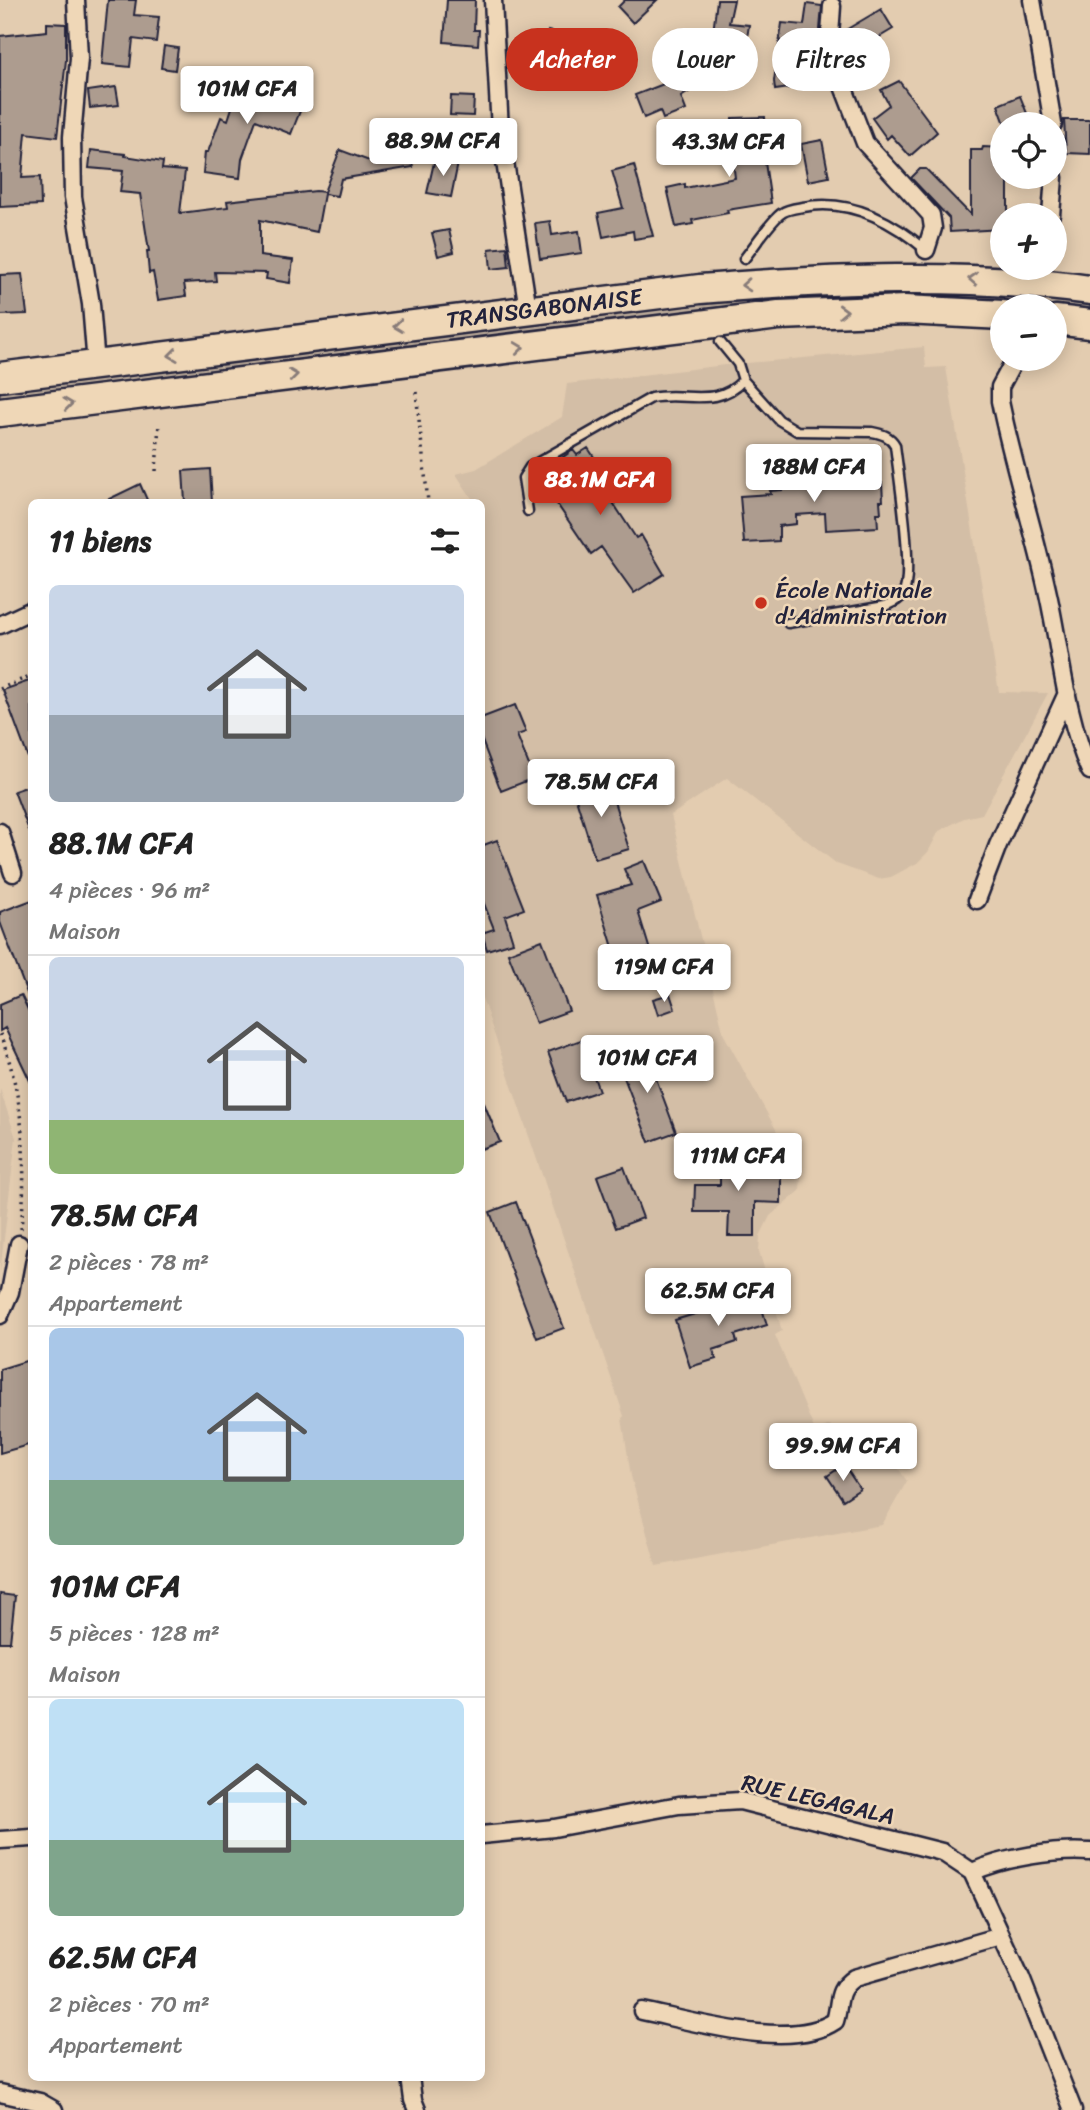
<!DOCTYPE html>
<html lang="fr">
<head>
<meta charset="utf-8">
<style>
	body { margin:0; font-family:Sriracha,sans-serif; background:#f2f2f2; color:#222; height:100vh; display:flex; flex-direction:column; font-size:26px; white-space:nowrap }
	* { box-sizing:border-box; margin:0 }
	p { font-size:23px; color:#767676 }
	.icon { flex:none; width:38px; height:38px; fill:none; stroke:currentColor; stroke-width:2; stroke-linecap:round; stroke-linejoin:round }
	.map { position:relative; flex:1; overflow:hidden }
	.details { position:absolute; left:28px; top:499px; width:457px; height:1582px; display:flex; flex-direction:column; background:#fff; border-radius:10px; box-shadow:0 4px 18px #0003 }
	.details>* { flex:none }
	.guide { position:absolute; left:506px; top:28px; width:478px; height:63px; display:flex; gap:14px }
	.controls { position:absolute; left:990px; top:112px; display:grid; gap:14px }
	.controls a { display:grid; place-items:center; width:77px; height:77px; border-radius:50%; background:#fff; box-shadow:0 4px 18px #0003; font-size:35px }
	.price { position:absolute; translate:-50% -60px; padding:0 16px; border-radius:7px; background:#fff; color:#222; font-size:23px; line-height:46px; filter:drop-shadow(0 2px 4px #0008) }
	.price::after { content:''; position:absolute; left:50%; top:42px; width:21px; height:16px; margin-left:-10px; background:inherit; clip-path:polygon(0 0,100% 0,50% 100%) }
	.price.on { background:#c8321e; color:#fff }
	ul { padding:0; list-style:none }
	li { display:grid; align-content:center; gap:14px; height:371px; padding:0 21px }
	li+li { border-top:2px solid #e0e0e0 }
	li span { display:grid; place-items:center; height:217px; border-radius:10px; color:#555 }
	li>.icon { margin-inline-start:auto }
	span .icon { width:126px; height:126px; fill:#fffc; stroke-width:1 }
	li b { font-size:30px }
	h2 { display:flex; justify-content:space-between; align-items:center; height:84px; padding:0 21px; font-size:30px }
	.tag { padding:0 24px; border-radius:32px; background:#fff; box-shadow:0 4px 18px #0003; font-size:24px; line-height:63px }
	.tag.on { background:#c8321e; color:#fff }
	.map>svg:first-child { display:block }
	.built { fill:#d3bea6 }
	.green { fill:#c2b09c; stroke:#72696c; stroke-width:2 }
	.building { fill:#ad9c8f; stroke:#22223b; stroke-width:2 }
	.lines { fill:none; stroke-linecap:round; stroke-linejoin:round }
	.service-casing { stroke:#22223b; stroke-width:13 }
	.minor-casing { stroke:#22223b; stroke-width:21 }
	.trunk-casing { stroke:#22223b; stroke-width:33 }
	.path { stroke:#22223b; stroke-width:3.5; stroke-dasharray:2 5; stroke-linecap:butt }
	.service { stroke:#efd7b7; stroke-width:8 }
	.minor { stroke:#efd7b7; stroke-width:16 }
	.trunk { stroke:#efd7b7; stroke-width:28 }
	.oneway { stroke:#887c79 }
	.poi-dot { fill:#c8321e; stroke:#efd7b7; stroke-width:2.5 }
	.labels { text-anchor:middle; stroke-width:5; stroke-linejoin:round; paint-order:stroke }
	.street-label { font-size:23px; fill:#22223b; stroke:#efd7b7 }
	.poi-label { font-size:23px; fill:#22223b; stroke:#efd7b7; text-anchor:start }
</style>
</head>
<body>
<div class="map">
<svg width="1090" height="2110" viewBox="0 0 1090 2110">
	<rect width="100%" height="100%" fill="#e3ccb0"/>
	<filter id="ink" filterUnits="userSpaceOnUse"><feTurbulence type="fractalNoise" baseFrequency=".0143" numOctaves="2"/><feDisplacementMap in="SourceGraphic" scale="14" xChannelSelector="R" yChannelSelector="G"/><feConvolveMatrix kernelMatrix="1 2 1 2 8 2 1 2 1" color-interpolation-filters="sRGB"/></filter>
	<g filter="url(#ink)">
		<path class="built" d="M924,347l2,21 20,-1 53,325 49,1 -66,121 -18,4 -25,13 -11,21 -11,11 -26,14 -12,2 -42,-15 -110,-86 -56,37 53,220 77,140 -1,16 -30,25 -10,20 -1,15 23,80 -7,4 40,96 15,-6 14,23 29,-17 34,50 -25,44 -226,41 -25,-90 -9,-58 2,-2 -143,-421v-493h-17l9,-2 -17,-26 20,-5 86,-52 5,-33 158,-19z
			M0,1089l16,49 -16,134z"/>
		<path class="green" d="M905,290l115,5 70,8v10l-35,-4v-3l-91,-5 -964,99v-10l656,-82 104,-11z"/>
		<path class="building" d="M108,0h28l-2,15 25,2 -3,25 -23,-3 -3,28 -28,-3z
			M447,0h28l-1,30h5l-1,15 -34,-3z
			M625,0h32l-24,23 -15,-16z
			M717,0h17l-5,23 20,2 -3,20 -34,-4z
			M807,4l15,2 -6,71 -28,-3 2,14 -15,2 -1,-9 8,-58 22,2z
			M881,9l12,20 -37,22 -12,-20z
			M47,23l19,1v36l-9,77 -31,-4 -4,45 18,-1 1,28 -41,2v-171l47,-5z
			M548,31l23,6 -12,44 -23,-6z
			M164,46l14,2 -3,22 -14,-2z
			M700,64l10,14 -29,19 5,13 -23,9 -3,-8 -16,7 -9,-23 44,-17z
			M243,74l21,7 -2,8 40,17 -11,28 -35,-14 -14,39 -2,19 -37,-5 2,-21h3l13,-35 7,3z
			M899,81l38,51 -27,24 -19,-21 -4,4 -15,-21 17,-13 -8,-15z
			M116,87l3,18 -29,3 -2,-17z
			M451,96l23,1 -1,19 -23,-1z
			M1020,96l8,20 -23,8 -7,-19z
			M765,117l1,25h-4l9,61 -44,7 1,3 -36,7 1,4 -17,3 -9,-39 18,-4v4l50,-10 -3,-24v-36z
			M1064,120h26v34l-24,-1z
			M406,131l7,36 -72,12 -4,17 -13,-2 -7,38 -57,-12v36l33,4 -3,23 -24,-4 1,-6 -52,-1 1,9 -32,2 2,13 -28,4 -5,-28 -4,1 -2,-22h2l-9,-57 -20,-2 3,-21 -34,-3 2,-18 34,4v2l38,6 -1,7 23,2 -5,42 48,-6 -1,-6 89,-10 8,1 16,-42 40,15 -6,-29z
			M822,140l7,37 -21,4 -7,-37z
			M983,147l20,1v29h5v38h-5v14l-53,3 -1,-14 -38,-40 9,-9h6l45,46v-65h11z
			M435,158l23,5 -7,34 -24,-4z
			M634,165l19,71 -19,3 -1,-8 -30,6 -5,-24 25,-5 -11,-37z
			M550,221l2,14 27,-4 3,22 -42,6 -5,-36z
			M449,230l5,22 -16,4 -6,-23z
			M507,247l2,20 -18,2 -2,-20z
			M22,274l5,40 -27,1v-40z
			M588,448l30,45 -8,5 26,40 5,-3 23,39 -30,19 -33,-46 -10,7 -51,-75 22,-14 -3,-5 14,-10 4,5z
			M210,469l2,33h-27l-2,-31z
			M874,469l1,14h7l1,18h-3l1,12h-4l1,14 -52,3 -1,-17 -29,2v9l-17,2v15l-35,2 -4,-47 31,-2 -1,-3 12,-1v-8l17,-1 -1,-7z
			M140,484l8,18h-45z
			M32,680v83h-2l-27,-73z
			M515,705l11,27 -9,3 17,43 -33,13 -20,-53v-20z
			M607,779l22,70 -34,10 -22,-70z
			M32,785v48h-2l-16,-42z
			M497,840l27,69 -19,7 8,26 -26,8 -5,-17 12,-4 -13,-33v-50z
			M644,861l17,41 -23,9 14,46 -33,10 -22,-72 34,-10 -7,-16z
			M32,900v101h-2l-30,-79v-10z
			M542,940l27,71 -33,12 -28,-70z
			M670,994l5,15 -17,6 -5,-16z
			M21,995l11,23v67l-27,-57 -5,3v-27z
			M581,1040l18,51 -33,11 -18,-50z
			M645,1049l31,83 -27,10 -32,-83z
			M481,1096l19,46 -19,7z
			M720,1150l27,1v24h34v28l-26,-1v34h-27l1,-24h-35l1,-27h25z
			M624,1167l19,51 -27,10 -19,-52z
			M516,1202l48,126 -27,10 -47,-126z
			M758,1295l9,30 -32,10 2,7 -24,8 3,9 -26,8 -15,-47z
			M32,1359v85l-32,9v-84z
			M844,1465l16,24 -17,11 -16,-24z
			M0,1594l15,2 -5,46h-10z"/>
		<g class="lines">
			<g class="service-casing">
				<path id="service" d="M744,259c9,-11 28,-40 38,-46 5,-4 15,-5 21,-6 46,-9 89,14 123,43
					M743,380l36,40 18,11 75,1c10,2 18,4 23,13 3,27 20,130 8,149 -4,7 -12,9 -18,12l-97,17
					M528,511l-5,-33 7,-11 121,-69c34,-7 66,11 92,-18l-5,-16 -18,-22"/>
			</g>
			<g class="minor-casing">
				<path id="minor" d="M76,0l3,58 -7,79 1,60 18,107 5,61
					M493,0l7,130 28,179
					M1032,0l21,124
					M832,6l-3,44 36,93 66,72 2,13 -7,22
					M1055,143v20
					M1051,215l3,-38
					M1015,359l-15,28v14c13,65 34,128 48,193 13,58 17,121 42,177
					M0,625l32,-15
					M0,832l13,41
					M977,900l21,-55 69,-152
					M0,1315l10,-23 9,-48
					M481,1835l73,-7 125,-23 61,-4 202,51 30,20
					M0,1840l32,-2
					M972,1872l49,106 52,132
					M972,1872c31,-14 84,-23 118,-20
					M642,2011c50,10 149,40 193,10 6,-19 0,-30 19,-43l147,-42
					M410,2077l3,23 4,10
					M0,2093l40,9 14,8"/>
			</g>
			<g class="trunk-casing">
				<path id="trunk" d="M1055,320l35,4
					M0,377l700,-88c131,-10 260,-17 390,1
					M0,412l779,-97 126,-5 98,5"/>
			</g>
			<path class="path" d="M416,392l12,110
				M156,471l3,-48
				M0,689l32,-14
				M0,1034c24,61 27,130 21,195"/>
			<use href="#service" class="service"/>
			<use href="#minor" class="minor"/>
			<use href="#trunk" class="trunk"/>
		</g>
		<defs><path id="oneway-chevron" d="M-2-3.5L2.5 0L-2 3.5" fill="none" stroke-width="1.6" stroke-linecap="round" stroke-linejoin="round" transform="scale(1.75)"/></defs>
		<g class="oneway">
			<use href="#oneway-chevron" transform="translate(973 279) rotate(-177)"/>
			<use href="#oneway-chevron" transform="translate(746 285) rotate(176)"/>
			<use href="#oneway-chevron" transform="translate(843 311) rotate(-2)"/>
			<use href="#oneway-chevron" transform="translate(398 326) rotate(173)"/>
			<use href="#oneway-chevron" transform="translate(519 348) rotate(-7)"/>
			<use href="#oneway-chevron" transform="translate(173 355) rotate(173)"/>
			<use href="#oneway-chevron" transform="translate(293 375) rotate(-7)"/>
			<use href="#oneway-chevron" transform="translate(68 404) rotate(-7)"/>
		</g>
	</g>
	<circle class="poi-dot" cx="761" cy="603" r="7"/>
	<g class="labels">
		<g class="street-label">
			<text transform="translate(544 308) rotate(-7)" y="8">TRANSGABONAISE</text>
			<text transform="translate(818 1799) rotate(13)" y="8">RUE LEGAGALA</text>
		</g>
		<g class="poi-label">
			<text x="775" y="598">École Nationale<tspan x="775" dy="26">d'Administration</tspan></text>
		</g>
	</g>
</svg>
<div class="controls">
<a><svg class="icon" aria-label="locate" viewBox="0 0 24 24"><circle cx="12" cy="12" r="6"/><path d="M12 2v4M12 18v4M2 12h4M18 12h4"/></svg></a>
<a>+</a>
<a>−</a>
</div>
<b class="price" style="left:247px;top:126px">101M CFA</b>
<b class="price" style="left:443px;top:178px">88.9M CFA</b>
<b class="price" style="left:729px;top:179px">43.3M CFA</b>
<b class="price" style="left:814px;top:504px">188M CFA</b>
<b class="price on" style="left:600px;top:517px">88.1M CFA</b>
<b class="price" style="left:601px;top:819px">78.5M CFA</b>
<b class="price" style="left:664px;top:1004px">119M CFA</b>
<b class="price" style="left:647px;top:1095px">101M CFA</b>
<b class="price" style="left:738px;top:1193px">111M CFA</b>
<b class="price" style="left:718px;top:1328px">62.5M CFA</b>
<b class="price" style="left:843px;top:1483px">99.9M CFA</b>
<div class="guide">
<a class="tag on">Acheter</a>
<a class="tag">Louer</a>
<a class="tag">Filtres</a>
</div>
<section class="details">
<h2>11 biens<svg class="icon" aria-label="filters" viewBox="0 0 24 24"><path d="M4 7h16M4 17h16"/><circle cx="9" cy="7" r="2"/><circle cx="15" cy="17" r="2"/></svg></h2>
<ul>
<li><span style="background:linear-gradient(#c9d6e8 60%,#9aa5b1 0)"><svg class="icon" aria-label="home" viewBox="0 0 24 24"><path d="M3 11l9-7 9 7M6 9v11h12V9"/></svg></span><div><b>88.1M CFA</b><p>4 pièces · 96 m²</p><p>Maison</p></div></li>
<li><span style="background:linear-gradient(#c9d6e8 75%,#8fb573 0)"><svg class="icon" aria-label="home" viewBox="0 0 24 24"><path d="M3 11l9-7 9 7M6 9v11h12V9"/></svg></span><div><b>78.5M CFA</b><p>2 pièces · 78 m²</p><p>Appartement</p></div></li>
<li><span style="background:linear-gradient(#a9c7e8 70%,#7fa58c 0)"><svg class="icon" aria-label="home" viewBox="0 0 24 24"><path d="M3 11l9-7 9 7M6 9v11h12V9"/></svg></span><div><b>101M CFA</b><p>5 pièces · 128 m²</p><p>Maison</p></div></li>
<li><span style="background:linear-gradient(#bfe0f5 65%,#7fa58c 0)"><svg class="icon" aria-label="home" viewBox="0 0 24 24"><path d="M3 11l9-7 9 7M6 9v11h12V9"/></svg></span><div><b>62.5M CFA</b><p>2 pièces · 70 m²</p><p>Appartement</p></div></li>
</ul>
</section>
</div>
</body>
</html>
